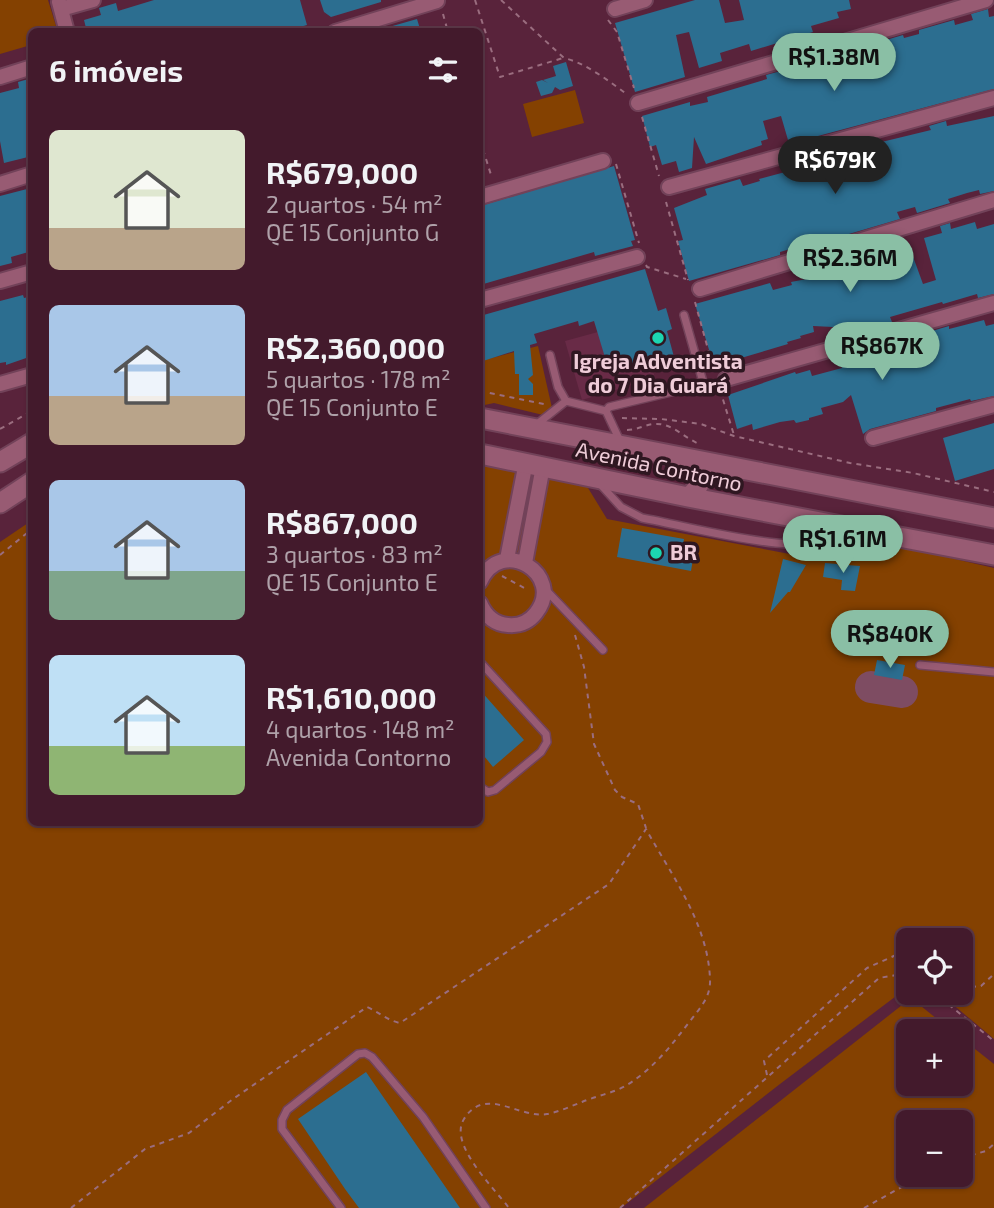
<!DOCTYPE html>
<html lang="pt">
<head>
<meta charset="utf-8">
<style>
	body { margin:0; font-family:"Exo 2",sans-serif; background:#4d2738; color:#f1f3f6; height:100vh; display:flex; flex-direction:column; font-size:26px; white-space:nowrap }
	* { box-sizing:border-box; margin:0 }
	p { font-size:23px; color:#afa1a9 }
	.icon { flex:none; width:38px; height:38px; fill:none; stroke:currentColor; stroke-width:2; stroke-linecap:round; stroke-linejoin:round }
	.map { position:relative; flex:1; overflow:hidden }
	.sheet { position:absolute; left:28px; top:28px; width:455px; height:798px; display:flex; flex-direction:column; background:#431a2c; border-radius:10px; box-shadow:0 2px 5px #0004,0 0 0 2px #5b3848 }
	.sheet>* { flex:none }
	.buttons { position:absolute; left:896px; top:928px; display:grid; gap:14px }
	.buttons a { display:grid; place-items:center; width:77px; height:77px; border-radius:10px; background:#431a2c; box-shadow:0 2px 5px #0004,0 0 0 2px #5b3848; font-size:35px }
	.price { position:absolute; translate:-50% -60px; padding:0 16px; border-radius:24px; background:#8abfa5; color:#111; font-size:23px; line-height:46px; filter:drop-shadow(0 2px 4px #0008) }
	.price::after { content:''; position:absolute; left:50%; top:42px; width:21px; height:16px; margin-left:-10px; background:inherit; clip-path:polygon(0 0,100% 0,50% 100%) }
	.price.current { background:#222; color:#fff }
	ul { padding:0; list-style:none }
	li { display:flex; align-items:center; gap:21px; height:175px; padding:0 21px }
	li span { display:grid; place-items:center; flex:none; width:196px; height:140px; border-radius:10px; color:#555 }
	li>.icon { margin-inline-start:auto }
	span .icon { width:84px; height:84px; fill:#fffc; stroke-width:1 }
	li b { font-size:30px }
	h2 { display:flex; justify-content:space-between; align-items:center; height:84px; padding:0 21px; font-size:30px }
	.map>svg:first-child { display:block }
	.built { fill:#692b47 }
	.green { fill:#844101; fill-rule:evenodd }
	.lines { fill:none; stroke-linecap:round; stroke-linejoin:round }
	.taxiway { stroke:#7e4c62; stroke-width:32 }
	.building { fill:#2c6e90 }
	.service-casing { stroke:#724259; stroke-width:10 }
	.minor-casing { stroke:#724259; stroke-width:18 }
	.secondary-casing { stroke:#724259; stroke-width:23 }
	.path { stroke:#9a6d7f; stroke-width:2; stroke-dasharray:5 5; stroke-linecap:butt }
	.service { stroke:#985b73; stroke-width:7 }
	.minor { stroke:#985b73; stroke-width:14 }
	.secondary { stroke:#985b73; stroke-width:19 }
	.poi-dot { fill:#1cd5b1; stroke:#2f1721; stroke-width:2.5 }
	.labels { text-anchor:middle; stroke-width:7; stroke-linejoin:round; paint-order:stroke }
	.poi-label { font-size:21px; font-weight:bold; fill:#efccd8; stroke:#2f1721 }
	.street-label { font-size:21px; fill:#efccd8; stroke:#2f1721 }
</style>
</head>
<body>
<div class="map">
<svg width="994" height="1208" viewBox="0 0 994 1208">
	<rect width="100%" height="100%" fill="#59233b"/>
	<path class="built" d="M638,321l17,57 -73,22 -17,-59z"/>
	<path class="green" d="M0,0h48l9,29 -2,2 -23,1 -1,13 -31,9z
		M575,90l9,33 -52,14 -9,-33z
		M538,346l14,62 -9,7 -49,-12 -14,3v-45z
		M480,465l105,18 22,36 209,40 69,-16 109,25v471l-56,-47h23v-52h-53v47l-128,97 -159,124h-621v-666l31,-21 1,301h448z
		M911,998l41,33h-44v52h53v-45l33,26v144h-350zM908,1122h53v52h-53z"/>
	<g class="lines">
		<path class="taxiway" d="M871,687l31,5"/>
	</g>
	<path class="building" d="M154,0h146l7,25 -17,5v2h-203l-3,-12 17,-5 -2,-7 17,-5 2,8z
		M320,0h61v2l-50,15 -7,-5z
		M695,0h24l6,23 19,-3 -5,-20h110l2,9 -14,3 2,6 -28,8 2,6 -62,19 -2,-7 -29,9 2,8 -23,7 -10,-36 -13,3 9,42 -50,15 -20,-69z
		M988,9l1,8 5,-1v73l-191,51 -1,-4 -14,4 -7,-24 -18,5 5,18 -7,2 1,4 -56,19 -12,-27 -2,31 -13,4 -3,-11 -14,4 -6,-20 -6,2 -8,-31 48,-14v4l18,-4 -1,-5 60,-18 -1,-4 26,-7h10l-1,-3 17,-5 2,8 17,-5 -1,-2 17,-6v-3l34,-7 -1,-5 17,-5 1,3 15,-4v-4l35,-10 1,5 18,-5 -2,-6z
		M417,19l4,13h-39v-3z
		M566,62l7,24 -13,4 -5,-3 -3,6 -11,3 -5,-14 6,-2 6,3 -5,-3 13,-4 -3,-10z
		M32,78v78l-28,7 -4,-22v-48l19,-5 -1,-6z
		M994,116v75l-14,3 -1,-4 -12,3 -19,6 2,4 -33,10 -2,-6 -18,5 3,7 -102,30 -1,-2 -17,5v3l-91,26 -11,-40 5,-1 -9,-32 33,-13 -2,-6 35,-10 3,7 17,-5 -1,-2 52,-14 -2,-6 17,-4 1,1 34,-11v2l70,-17 -2,-4 17,-5 1,5z
		M614,166l21,74 -4,1 2,5 -38,10 -1,-4 -114,33v-79z
		M27,189l1,5 4,-1v58l-21,6 1,6 -12,3v-70z
		M975,222l2,7 17,-5v70l-16,4 -1,-4 -34,10 -1,-2 -52,15 2,5 -17,5 -1,-3 -39,13 -2,-10 -20,-1 1,6 -14,4 1,2 -14,4 1,2 -74,22 -19,-62 75,-21 3,7 19,-5 -1,-3 26,-5 -2,-9 6,-3 16,-5 1,3 16,-5v-5l17,-6 2,5 35,-9 15,41 13,-4 -12,-42 18,-5 -2,-7 10,-3 1,6z
		M645,269l13,42 8,-3 6,21 -5,2 10,37h-8l-12,4 -8,-9 -39,11 -16,-53 -15,5 -1,-5 -44,13 3,9 -7,2 3,30 -5,4 5,5v11h-14v-21h-4l-1,-23 -34,11v-46z
		M23,295l1,3 8,-2v60l-26,9v-3l-6,1v-62z
		M984,320l2,6 8,-2v72l-23,5 -1,-2 -34,9v3l-66,18 -7,5 -12,-39 -8,7 -22,6 2,6 -14,4v2l-13,3 -2,-3 -14,2 -27,8 -1,-6 -15,5 -9,-34 67,-23 1,2 14,-4 2,6 30,-8 -3,-8 25,-7 2,8 18,-5 -3,-11 17,-5v4l18,-5 1,5 17,-5 -2,-8 17,-5v3z
		M994,423v46l-39,12 -12,-43z
		M622,528l62,11 -1,6 12,2 -4,24 -74,-14z
		M783,559l23,6 -16,27h-2l-18,21z
		M825,563l12,1 4,5 6,-4 13,1 -5,25 -14,-1 1,-10 -19,-3z
		M877,660l28,5 -3,15 -28,-5z
		M480,690l44,50 -31,27 -13,-16z
		M366,1072l94,136h-101l-14,-19 -47,-70z"/>
	<g class="lines">
		<g class="service-casing">
			<path id="service" d="M550,355l8,32 8,14 40,10
				M536,425l30,-24
				M620,441l-14,-30 3,-4 87,-21 7,-4 -19,-67
				M600,484l21,23 21,11c69,13 155,40 223,19
				M544,588l59,62
				M480,662l66,72 1,8 -6,10 -46,38 -7,2 -8,-5
				M920,665l74,7
				M341,1208l-59,-79v-9l5,-10 71,-56 7,-1 7,4 51,60 63,91"/>
		</g>
		<g class="minor-casing">
			<path id="minor" d="M59,2l8,30
				M61,9l32,-9
				M615,9l30,-9
				M335,32l102,-31
				M0,77l32,-10
				M638,103l348,-103
				M0,184l32,-10
				M669,187l325,-89
				M480,197l123,-36
				M0,281l32,-9
				M700,289l294,-89
				M480,300l157,-43
				M726,379l268,-76
				M0,384l32,-9
				M873,438l121,-33
				M507,559l19,-97
				M525,563l18,-97
				M480,582c21,-48 86,-7 56,31 -7,9 -17,13 -28,12 -14,-1 -23,-10 -28,-22"/>
		</g>
		<g class="secondary-casing">
			<path id="secondary" d="M480,418l514,100
				M480,454l208,43 306,58
				M0,462l32,-19
				M688,497c14,-10 17,-23 7,-37
				M0,503l32,-21"/>
		</g>
		<path class="path" d="M475,0l25,77 63,-19
			M501,0l63,58c22,5 46,24 64,37
			M443,14l5,18
			M608,20l9,12 17,56
			M642,117l17,59
			M480,140l12,38
			M616,164l23,79
			M666,202l22,78
			M646,265l1,2 39,12
			M695,302l19,69
			M720,390l14,45
			M480,391l64,13
			M622,418l39,1 40,5 33,12 116,27 63,10 81,19
			M0,429l32,-18
			M627,430c11,0 19,-6 28,-6 16,-1 29,13 42,19
			M0,555l32,-26
			M502,576l26,14
			M575,635l9,32 10,77 21,46 7,7 16,7 8,24
			M961,988l20,-2 13,-12
			M933,992l61,49
			M767,1075l-3,-14 103,-93 29,-13 12,6
			M961,1158l25,-7 8,-7
			M71,1208l74,-59 44,-16 44,-34 134,-92c12,5 19,13 33,16l209,-139 37,-55c26,47 62,95 64,150 1,18 -10,29 -20,42 -19,25 -36,47 -63,64 -13,8 -31,11 -45,17 -11,4 -23,10 -35,12 -28,5 -62,-29 -83,5 -16,25 30,69 45,89
			M620,1208l259,-230 29,-5
			M864,1208l61,-34"/>
		<use href="#service" class="service"/>
		<use href="#minor" class="minor"/>
		<use href="#secondary" class="secondary"/>
	</g>
	<g class="poi-dot">
		<circle cx="658" cy="338" r="7"/>
		<circle cx="656" cy="553" r="7"/>
	</g>
	<g class="labels">
		<g class="poi-label">
			<text x="658" y="369">Igreja Adventista<tspan x="658" dy="24">do 7 Dia Guará</tspan></text>
			<text x="670" y="560" text-anchor="start">BR</text>
		</g>
		<g class="street-label">
			<text transform="translate(659 467) rotate(12)" y="7">Avenida Contorno</text>
		</g>
	</g>
</svg>
<div class="buttons">
<a><svg class="icon" aria-label="locate" viewBox="0 0 24 24"><circle cx="12" cy="12" r="6"/><path d="M12 2v4M12 18v4M2 12h4M18 12h4"/></svg></a>
<a>+</a>
<a>−</a>
</div>
<b class="price" style="left:834px;top:93px">R$1.38M</b>
<b class="price current" style="left:835px;top:196px">R$679K</b>
<b class="price" style="left:850px;top:294px">R$2.36M</b>
<b class="price" style="left:882px;top:382px">R$867K</b>
<b class="price" style="left:843px;top:575px">R$1.61M</b>
<b class="price" style="left:890px;top:670px">R$840K</b>
<section class="sheet">
<h2>6 imóveis<svg class="icon" aria-label="filters" viewBox="0 0 24 24"><path d="M4 7h16M4 17h16"/><circle cx="9" cy="7" r="2"/><circle cx="15" cy="17" r="2"/></svg></h2>
<ul>
<li><span style="background:linear-gradient(#dfe7d0 70%,#b9a48a 0)"><svg class="icon" aria-label="home" viewBox="0 0 24 24"><path d="M3 11l9-7 9 7M6 9v11h12V9"/></svg></span><div><b>R$679,000</b><p>2 quartos · 54 m²</p><p>QE 15 Conjunto G</p></div></li>
<li><span style="background:linear-gradient(#a9c7e8 65%,#b9a48a 0)"><svg class="icon" aria-label="home" viewBox="0 0 24 24"><path d="M3 11l9-7 9 7M6 9v11h12V9"/></svg></span><div><b>R$2,360,000</b><p>5 quartos · 178 m²</p><p>QE 15 Conjunto E</p></div></li>
<li><span style="background:linear-gradient(#a9c7e8 65%,#7fa58c 0)"><svg class="icon" aria-label="home" viewBox="0 0 24 24"><path d="M3 11l9-7 9 7M6 9v11h12V9"/></svg></span><div><b>R$867,000</b><p>3 quartos · 83 m²</p><p>QE 15 Conjunto E</p></div></li>
<li><span style="background:linear-gradient(#bfe0f5 65%,#8fb573 0)"><svg class="icon" aria-label="home" viewBox="0 0 24 24"><path d="M3 11l9-7 9 7M6 9v11h12V9"/></svg></span><div><b>R$1,610,000</b><p>4 quartos · 148 m²</p><p>Avenida Contorno</p></div></li>
</ul>
</section>
</div>
</body>
</html>
